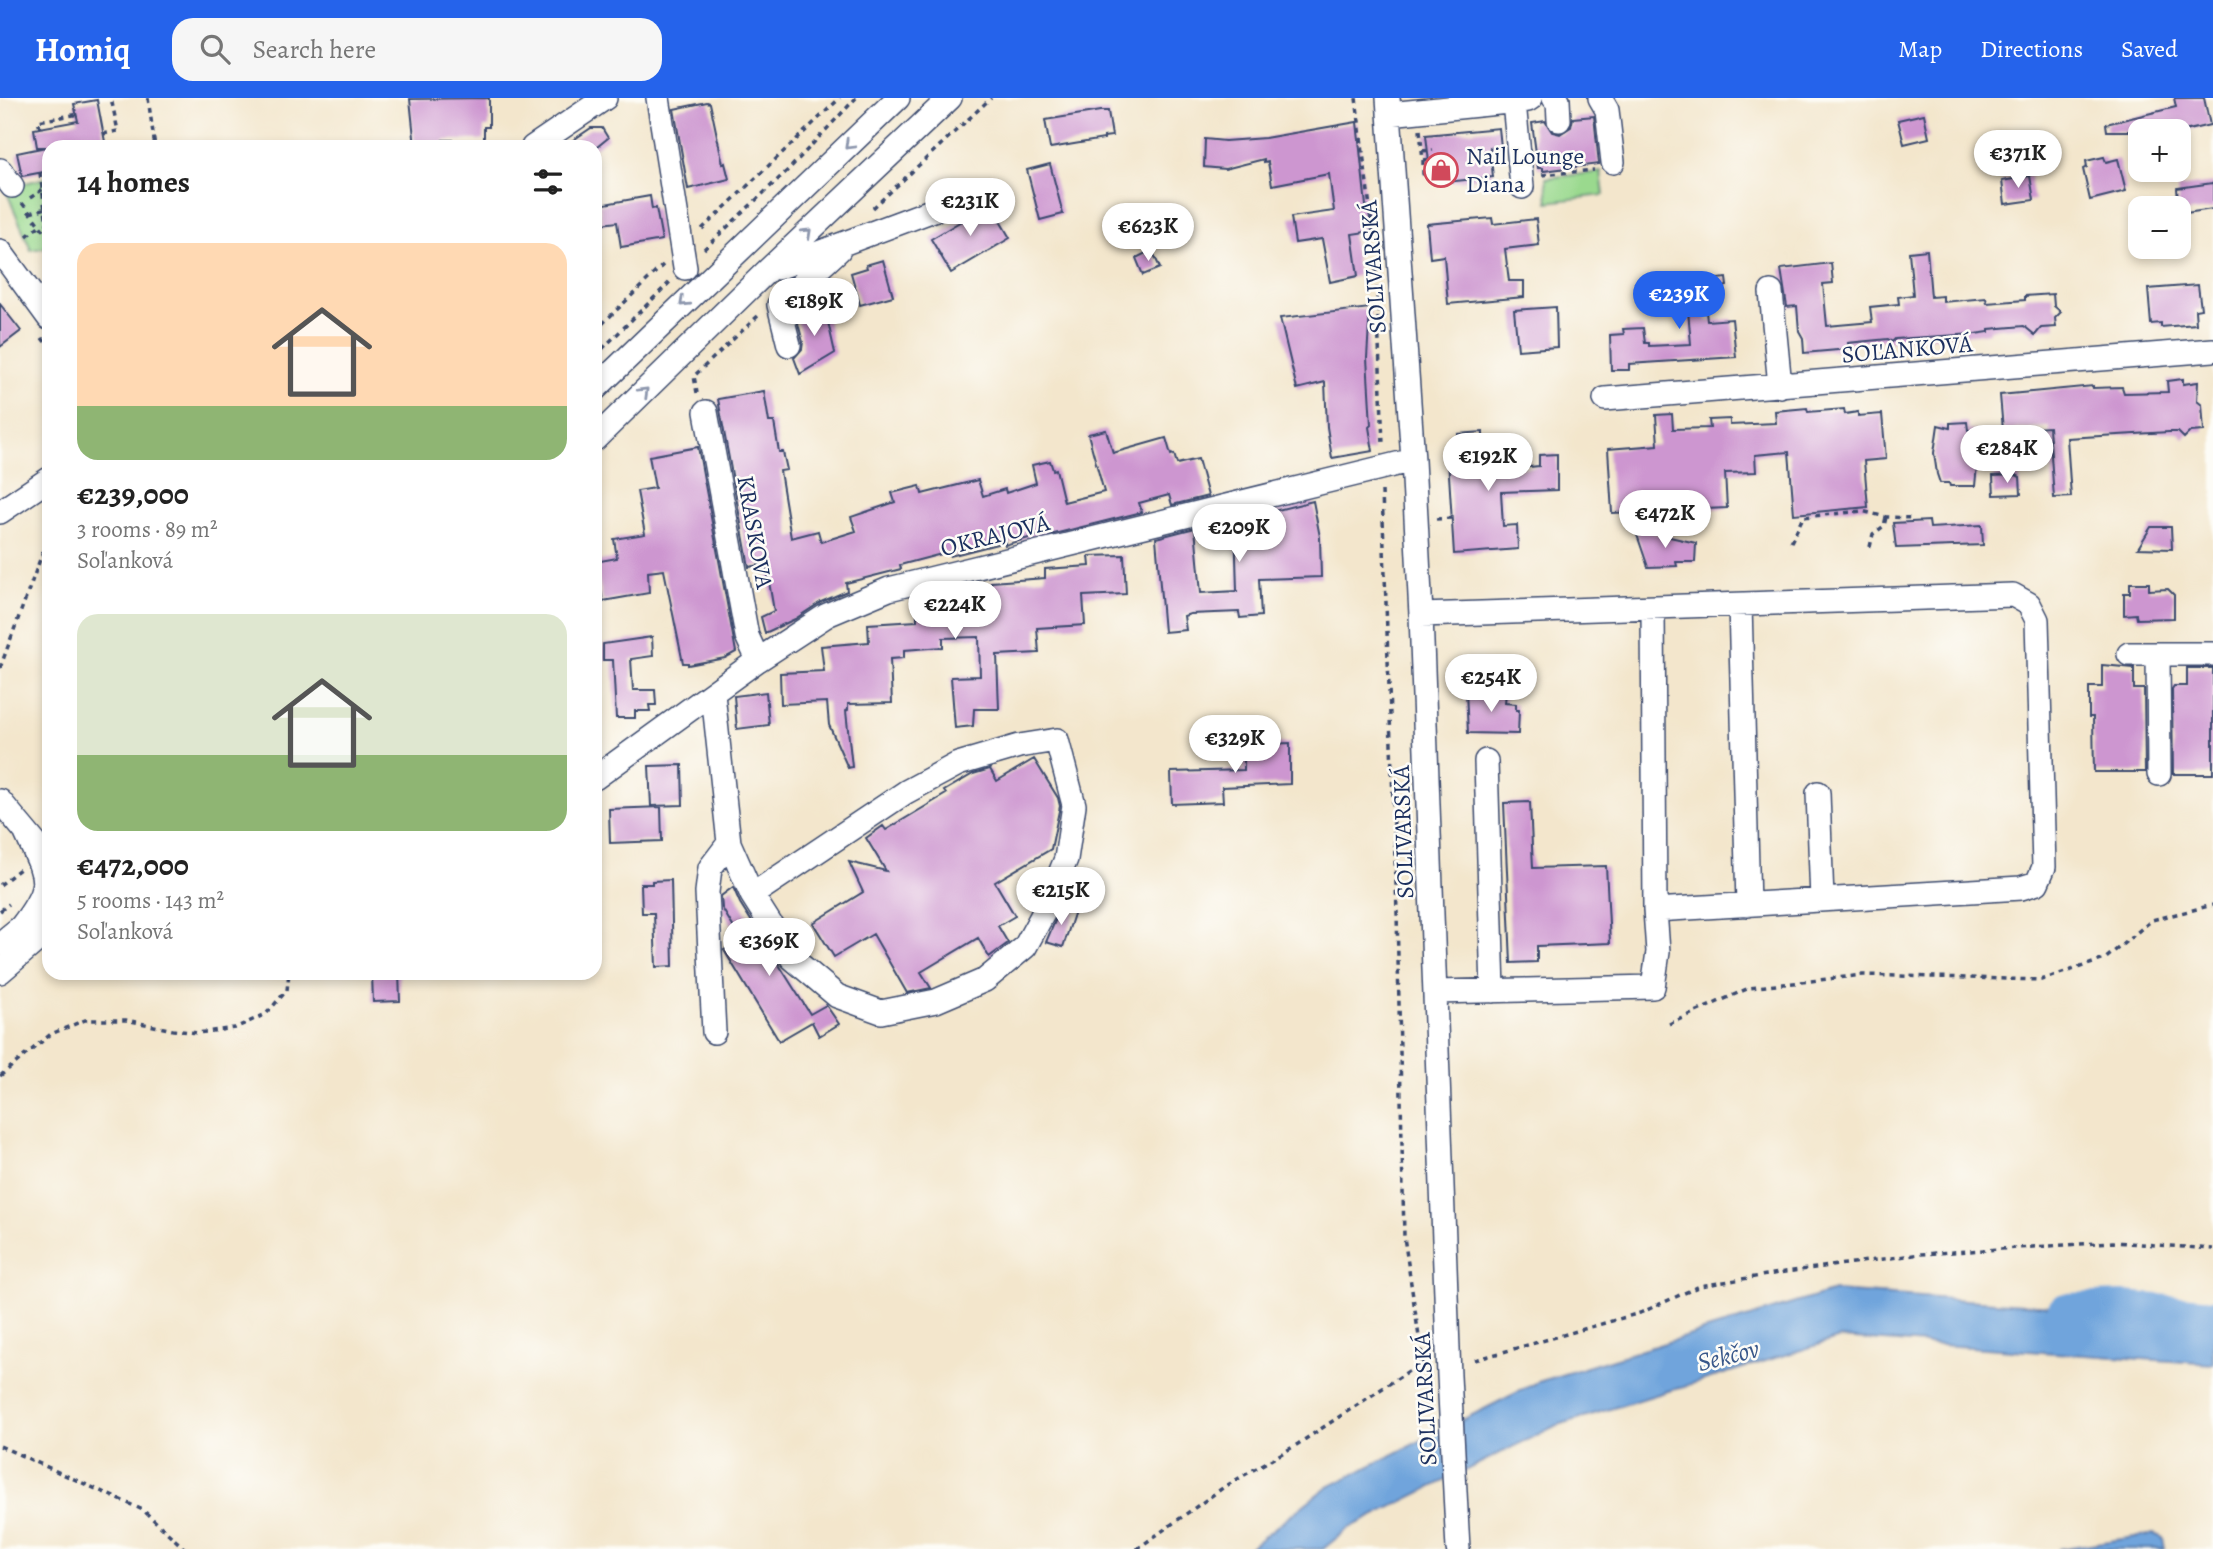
<!DOCTYPE html>
<html lang="en">
<head>
<meta charset="utf-8">
<style>
	body { margin:0; font-family:Alegreya,serif; background:#f6f6f6; color:#222; height:100vh; display:flex; flex-direction:column; font-size:26px; white-space:nowrap }
	* { box-sizing:border-box; margin:0 }
	p { font-size:23px; color:#767676 }
	.icon { flex:none; width:38px; height:38px; fill:none; stroke:currentColor; stroke-width:2; stroke-linecap:round; stroke-linejoin:round }
	.map { position:relative; flex:1; overflow:hidden }
	.panel { position:absolute; left:42px; top:42px; width:560px; height:840px; display:flex; flex-direction:column; background:#fff; border-radius:21px; box-shadow:0 4px 10px #0003 }
	.panel>* { flex:none }
	.tools { position:absolute; left:2128px; top:21px; display:grid; gap:14px }
	.tools a { display:grid; place-items:center; width:63px; height:63px; border-radius:14px; background:#fff; box-shadow:0 4px 10px #0003; font-size:35px }
	.price { position:absolute; translate:-50% -60px; padding:0 16px; border-radius:24px; background:#fff; color:#222; font-size:23px; line-height:46px; filter:drop-shadow(0 2px 4px #0008) }
	.price::after { content:''; position:absolute; left:50%; top:42px; width:21px; height:16px; margin-left:-10px; background:inherit; clip-path:polygon(0 0,100% 0,50% 100%) }
	.price.on { background:#2563eb; color:#fff }
	ul { padding:0; list-style:none }
	li { display:grid; align-content:center; gap:14px; height:371px; padding:0 35px }
	li span { display:grid; place-items:center; height:217px; border-radius:21px; color:#555 }
	li>.icon { margin-inline-start:auto }
	span .icon { width:126px; height:126px; fill:#fffc; stroke-width:1 }
	li b { font-size:30px }
	h2 { display:flex; justify-content:space-between; align-items:center; height:84px; padding:0 35px; font-size:30px }
	header { display:flex; align-items:center; gap:42px; box-sizing:border-box; height:98px; padding:0 35px; background:#2563eb; color:#fff }
	header strong { font-size:33px }
	nav { display:flex; gap:38px; margin-inline-start:auto; font-size:24px }
	.search { width:490px; height:63px; background:#f6f6f6; display:flex; align-items:center; gap:18px; box-sizing:border-box; padding:0 24px; border-radius:21px; color:#767676; font-size:26px }
	.map>svg:first-child { display:block }
	.green { fill:#9ad98e; stroke:#5a8476; stroke-width:2 }
	.water { fill:#70a4dc; stroke:#466a9d; stroke-width:2 }
	.lines { fill:none; stroke-linecap:round; stroke-linejoin:round }
	.river { stroke:#70a4dc; stroke-width:38 }
	.building { fill:#cd96d0 }
	.minor-casing { stroke:#3b4a6e; stroke-width:26 }
	.path { stroke:#3b4a6e; stroke-width:3.5; stroke-dasharray:5 5; stroke-linecap:butt }
	.minor { stroke:#fff; stroke-width:23 }
	.oneway { stroke:#8d97ae }
	.labels { text-anchor:middle; stroke-width:5; stroke-linejoin:round; paint-order:stroke }
	.poi-label { font-size:24px; fill:#1b2f5e; stroke:#fdfcf7; text-anchor:start }
	.street-label { font-size:24px; fill:#1b2f5e; stroke:#fdfcf7 }
	.water-label { font-size:26px; font-style:italic; fill:#39588a; stroke:#fdfcf7 }
</style>
</head>
<body>
<header>
<strong>Homiq</strong>
<div class="search"><svg class="icon" aria-label="search" viewBox="0 0 24 24"><circle cx="10" cy="10" r="6"/><path d="M15 15l6 6"/></svg>Search here</div>
<nav><a>Map</a><a>Directions</a><a>Saved</a></nav>
</header>
<div class="map">
<svg width="2213" height="1451" viewBox="0 0 2213 1451">
	<rect width="100%" height="100%" fill="#fdfcf7"/>
	<filter id="ink" filterUnits="userSpaceOnUse"><feTurbulence type="fractalNoise" baseFrequency=".0143" numOctaves="2"/><feDisplacementMap in="SourceGraphic" scale="14" xChannelSelector="R" yChannelSelector="G"/><feConvolveMatrix kernelMatrix="1 2 1 2 8 2 1 2 1" color-interpolation-filters="sRGB"/></filter>
	<filter id="wash" filterUnits="userSpaceOnUse"><feTurbulence type="fractalNoise" baseFrequency=".00686" numOctaves="4" result="noise"/><feDisplacementMap in="SourceGraphic" scale="28" xChannelSelector="R" yChannelSelector="G"/><feGaussianBlur stdDeviation="1.57" result="paint"/><feColorMatrix in="noise" values="0 0 0 0 0 0 0 0 0 0 0 0 0 0 0 0 0 1.4 0 .05"/><feComposite in="paint" operator="in"/></filter>
	<g filter="url(#wash)">
		<rect width="100%" height="100%" fill="#f3e6cc"/>
		<path class="green" d="M1601,74l3,23 -56,7 -2,-24z
			M49,79v70l-18,3 -26,-62z"/>
		<path class="water" d="M1834,1193l379,26v47l-373,-26 -285,88 -206,102 -26,21h-75l76,-60 214,-107z
			M2154,1436l9,4 2,11h-107z"/>
		<g class="lines">
			<path class="river" d="M2066,1214l57,-2 90,8"/>
		</g>
		<g id="blocks">
			<path class="building" d="M489,0v29h-5v13h-41l1,7h-29l-5,-48z
				M2174,0h30l6,27 -26,6h-77l-1,-7 70,-17z
				M97,2l9,47h-57v24l-27,5 -5,-23 29,-6h-9l-3,-18 44,-8 -4,-17z
				M707,4l3,1 13,61 2,-1 4,16 -41,10 -14,-80z
				M1100,13h8l4,25 -8,1v2l-54,9 -5,-28z
				M1924,16l5,24 -25,6 -6,-24z
				M1594,18l5,48 -56,7v-3h-5l-6,-45 13,-2 7,11 8,2 11,-7 2,-9z
				M1357,24l9,84h2l4,25 -20,3 6,42 -28,6 -8,-43 -27,4 -4,-26 43,-6 -5,-37 -57,11 -4,-23 -4,1v-4l-39,10 -21,-2 1,-28 20,2 40,-3z
				M591,30h11l6,10 -11,9h-34z
				M1499,30l2,19 -11,1 3,29 -56,6 -1,-4 -5,1 -5,-45z
				M2104,59l2,5 12,-3 8,32 -36,9 -7,-31 4,-2 -1,-6z
				M1050,66l13,50 -23,6 -13,-50z
				M2030,78l4,24 -29,4 -3,-23z
				M2213,85v26l-34,5 -2,-26z
				M650,98l2,13 4,-1 6,32 -41,7 -4,-25 -15,2 -3,-19z
				M990,106l20,34 -59,35 -20,-34z
				M1492,120l1,6 43,-5 3,26 -34,4 4,32h15v16l-76,7 -4,-48 -14,2 -3,-34z
				M1152,152l8,18 -17,7 -7,-17z
				M1927,152l4,47 12,-1v6l43,-4 1,5 38,-3v-4l28,-2 1,12 7,6 -6,6 1,9 -15,1 -6,7 -11,-9 -35,3v3l-14,2 -80,5 -3,3 -4,-3 -40,4 1,6 -45,4 -1,-15 -4,-7 -2,-25 -10,1 -6,-38 50,-6 2,20 -10,1 4,42 45,-4 -2,-15 29,-3 -1,-7 15,-2 -4,-43z
				M883,162l10,36 -33,9 -9,-32 16,-5 -1,-3z
				M1726,180l1,8 -23,7 3,28 25,-2 4,38 -107,7v6h-18l-1,-35 14,-1 -1,-5 20,-1 2,15h4v3l42,-2 -4,-45 -33,9 1,-22z
				M2198,187l3,24 -6,1 1,14 -35,3v-4l-10,1 -3,-35z
				M0,206l21,27 -21,16z
				M824,206l11,49 -35,21 -6,-16 8,-9 1,-7 -8,-30z
				M1556,209l1,40 -39,3 -4,-40z
				M1370,210l-3,50 4,67 -2,2 4,24 -41,7 -5,-31 -2,-45 -28,7 -17,-71z
				M2183,281v5l15,-2 -1,19 5,4 2,26 -14,1 -6,6 -6,-6h-9l-102,6 4,59 -17,1 -5,-71 -46,3 -3,-35 93,-9v2l29,-1 2,6 44,-1 -1,-11z
				M764,293l5,31h5l5,30h4l4,18 -7,1 11,67 27,-7 3,11 35,-11 -5,-14 44,-15 -3,-9 28,-7 2,8 56,-14 5,16 22,-7 1,4 30,-10 -4,-18 18,-4 3,9 3,-1 8,33 40,-10 -16,-58 18,-4 7,23 53,-15 5,17 3,-1 3,10 21,-5 10,37 -36,9 -3,-10 -30,8 3,9 -92,23 -1,-3 -44,13v-3l-55,14 -1,-4 -49,13 1,4 -55,14 1,8 -26,11 -26,17 -30,14 -4,-16 13,-6 -8,-47 -17,3 -31,-168z
				M1807,310l1,4 36,-3 1,5 13,-2v4l24,-2 4,45 -22,2 4,46 -74,7 -5,-62 -34,3 1,17 -31,1 2,35 -115,5 -4,-64 50,-4 -2,-30 16,-1 1,15 37,-1 -1,-8 21,-1v6l46,-2 -1,-12z
				M1967,324l1,8 12,2 -5,54h-25l-1,-3h-9l-3,-9 -3,-21 4,-28 12,3v-5z
				M1483,334v4l15,9 2,25 39,-4v-11l18,-1v36l-56,2 2,34 14,-1 1,24 -64,5 -7,-111 11,-1v-8z
				M698,349l38,205 -11,6 -37,7v-2h-5l-19,-93 -16,2 1,21 -46,8 -8,-39 22,-4 -3,-19 31,-5 -8,-43 18,-3 -6,-32z
				M2016,377l4,2 1,17 -27,1 -1,-19z
				M1313,403l7,36 1,40 -62,2 2,37 -21,2 -1,-6 -49,2 -6,2 2,14 -22,2 -8,-94 39,-10 6,65 36,-2 -2,-70z
				M1929,423l1,7 52,-3 1,20 -87,3 -3,-25z
				M2151,429h20l1,22 -34,-1z
				M1635,431l61,14 -1,19h-19l1,4 -29,1z
				M1124,457l2,39 -43,2 2,29 -48,3 2,25 -42,2 2,54h-25l-1,17 -18,2 -4,-51 29,-1 -1,-39 -36,1v9l-39,3v8l-14,1 2,44 -44,1v6l-2,1 6,56 -4,1 -19,-43 -2,-23 -46,2 -1,-31 44,-2 -3,-25 48,-4 -1,-18 49,-3v-12l30,-2v-13l15,-1 -1,-6 30,-1v-4l54,-4v-9l45,-3 -1,-10z
				M2130,485h19v7l19,-1 6,6v23l-37,1 -1,-5 -12,1v-22h6z
				M652,539l1,19 -22,3 2,31h22l1,15h-7l1,6h-15v7h-19l-3,-58h-10v-16z
				M2102,567l32,3v21h10l1,83h-51l-1,-55h-4v-30h13z
				M2187,570h26v106h-40l-1,-85 2,-3h13z
				M1466,593l40,1 -1,11 11,1v6h3l-1,24 -50,-1z
				M766,594l3,33 -32,4 -3,-33z
				M1290,645v41l-68,3 1,15 -51,2 -1,-32 73,-2v-25z
				M1034,661l24,39 2,8 -9,43 -56,33 20,34 -17,10 10,17 -19,14 -11,-19 -57,34 10,16 -24,5 -34,-59 -39,23 -21,-34 50,-31 -14,-30 37,9 -20,-33 17,-12 3,4 60,-36 -2,-3 29,-17 17,-5 7,12z
				M682,667l1,40 -32,1 -2,-40z
				M1530,704l3,66 73,-2 4,77 -73,3v16l-26,1 -7,-160z
				M661,709l1,34 -52,2 -1,-34z
				M671,782l2,86 -17,1 -2,-54h-12l-1,-29h11v-3z
				M733,789l7,16 70,111 16,-9 13,19 -20,12 -7,-14 -33,19 -55,-91 17,-10 -19,-32 -1,-12z
				M1061,809l14,4 -12,36 -17,-5z
				M372,875h27l1,28 -27,1z"/>
		</g>
	</g>
	<g filter="url(#ink)">
		<use href="#blocks" fill-opacity="0" stroke="#3b4a6e" stroke-width="2"/>
		<g class="lines">
			<g class="minor-casing">
				<path id="minor" d="M658,0l27,170
					M1388,0l25,362 8,155 28,761 9,173
					M1554,0l4,2 1,20
					M1600,0l7,12 6,52
					M1514,4l8,85
					M1389,16l139,-14 3,-2
					M533,49l72,-49
					M0,72l12,16
					M0,153l49,67
					M778,170l177,-66
					M1771,194l9,94
					M789,247l-10,-40 60,-55
					M595,291l303,-291
					M1605,301l608,-49
					M706,314l41,224 11,24
					M595,341l170,-166 185,-175
					M0,414l49,-33
					M1740,507l8,300
					M1421,517l592,-20 16,9 8,16 7,247 -7,16 -16,5 -366,22 -2,-302
					M2129,556h84
					M2158,556l1,120
					M713,596l16,149 23,52 40,63 45,38 44,16 55,-11 49,-21 40,-33 19,-35 22,-53 8,-54 -17,-65 -38,6 -61,18 -52,28 -154,103
					M1486,663l7,230
					M595,680l163,-118 69,-45 62,-26 524,-129
					M1818,695l4,107
					M0,703l36,43
					M21,829c33,-43 26,-48 5,-94
					M0,846l33,-27
					M0,874l49,-42
					M1435,894l218,-5 5,-35 -3,-42
					M714,934l-7,-140 3,-24 19,-25"/>
			</g>
			<path class="path" d="M148,0l7,49
				M1356,0l17,133
				M40,30l-2,-7 41,-7
				M1420,32l3,30 11,-1
				M103,36l15,-3 -7,-33
				M1422,53l11,-1
				M1423,62v14h8
				M40,75l7,51
				M1542,77l52,-5
				M30,100l19,-13
				M22,105l27,34
				M873,110l118,-110
				M30,115l19,-6
				M702,131l138,-131
				M27,138l13,-11
				M704,151l85,-80 67,-71
				M1376,169l7,178
				M595,233l68,-66
				M42,240l7,9
				M595,258l76,-75
				M697,295l-3,-17 66,-62
				M1382,393l15,421 7,325 17,113 5,16
				M1436,421l16,-1
				M1791,444l12,-25 59,-6 24,6 27,1
				M1870,449l3,-13 11,-8 2,-9
				M0,570l49,-133
				M0,787l21,-17
				M0,813l9,-7
				M1669,926l80,-36 114,-13 178,5 64,-21 47,-39 61,-15
				M0,978l51,-42 34,-14h41l47,10 25,3 37,-5 31,-14 21,-24 2,-17
				M1475,1262l165,-47 60,-27 85,-14 136,-18 192,-12 100,7
				M0,1348l143,64 42,39
				M1137,1451l87,-62 74,-43 126,-83"/>
			<use href="#minor" class="minor"/>
		</g>
		<defs><path id="oneway-chevron" d="M-2-3.5L2.5 0L-2 3.5" fill="none" stroke-width="1.6" stroke-linecap="round" stroke-linejoin="round" transform="scale(1.75)"/></defs>
		<g class="oneway">
			<use href="#oneway-chevron" transform="translate(849 47) rotate(136)"/>
			<use href="#oneway-chevron" transform="translate(807 135) rotate(-43)"/>
			<use href="#oneway-chevron" transform="translate(684 204) rotate(137)"/>
			<use href="#oneway-chevron" transform="translate(644 294) rotate(-44)"/>
		</g>
	</g>
	<defs>
		<g id="shop-ring" transform="scale(1.75)"><circle r="9.5" fill="#fdfcf7" stroke="#d1495b" stroke-width="1.5"/><path d="M-5-2.5h2.3a2.7 3.5 0 0 1 5.4 0H5L5.5 6h-11ZM-1.5-2.5h3a1.5 2.3 0 0 0-3 0Z" fill="#d1495b"/></g>
	</defs>
	<g fill-rule="evenodd">
		<use href="#shop-ring" x="1441" y="72"/>
	</g>
	<g class="labels">
		<g class="poi-label">
			<text x="1466" y="66">Nail Lounge<tspan x="1466" dy="28">Diana</tspan></text>
		</g>
		<g class="street-label">
			<text transform="translate(1373 169) rotate(-94)" y="8">SOLIVARSKÁ</text>
			<text transform="translate(1907 251) rotate(-5)" y="8">SOĽANKOVÁ</text>
			<text transform="translate(755 434) rotate(80)" y="8">KRASKOVA</text>
			<text transform="translate(995 437) rotate(-14)" y="8">OKRAJOVÁ</text>
			<text transform="translate(1403 734) rotate(-92)" y="8">SOLIVARSKÁ</text>
			<text transform="translate(1425 1301) rotate(-93)" y="8">SOLIVARSKÁ</text>
		</g>
		<g class="water-label">
			<text transform="translate(1728 1257) rotate(-14)" y="9">Sekčov</text>
		</g>
	</g>
</svg>
<div class="tools">
<a>+</a>
<a>−</a>
</div>
<b class="price" style="left:2018px;top:92px">€371K</b>
<b class="price" style="left:970px;top:140px">€231K</b>
<b class="price" style="left:1148px;top:165px">€623K</b>
<b class="price on" style="left:1679px;top:233px">€239K</b>
<b class="price" style="left:814px;top:240px">€189K</b>
<b class="price" style="left:2007px;top:387px">€284K</b>
<b class="price" style="left:1488px;top:395px">€192K</b>
<b class="price" style="left:1665px;top:452px">€472K</b>
<b class="price" style="left:1239px;top:466px">€209K</b>
<b class="price" style="left:955px;top:543px">€224K</b>
<b class="price" style="left:1491px;top:616px">€254K</b>
<b class="price" style="left:1235px;top:677px">€329K</b>
<b class="price" style="left:1061px;top:829px">€215K</b>
<b class="price" style="left:769px;top:880px">€369K</b>
<section class="panel">
<h2>14 homes<svg class="icon" aria-label="filters" viewBox="0 0 24 24"><path d="M4 7h16M4 17h16"/><circle cx="9" cy="7" r="2"/><circle cx="15" cy="17" r="2"/></svg></h2>
<ul>
<li><span style="background:linear-gradient(#ffd9b3 75%,#8fb573 0)"><svg class="icon" aria-label="home" viewBox="0 0 24 24"><path d="M3 11l9-7 9 7M6 9v11h12V9"/></svg></span><div><b>€239,000</b><p>3 rooms · 89 m²</p><p>Soľanková</p></div></li>
<li><span style="background:linear-gradient(#dfe7d0 65%,#8fb573 0)"><svg class="icon" aria-label="home" viewBox="0 0 24 24"><path d="M3 11l9-7 9 7M6 9v11h12V9"/></svg></span><div><b>€472,000</b><p>5 rooms · 143 m²</p><p>Soľanková</p></div></li>
</ul>
</section>
</div>
</body>
</html>
